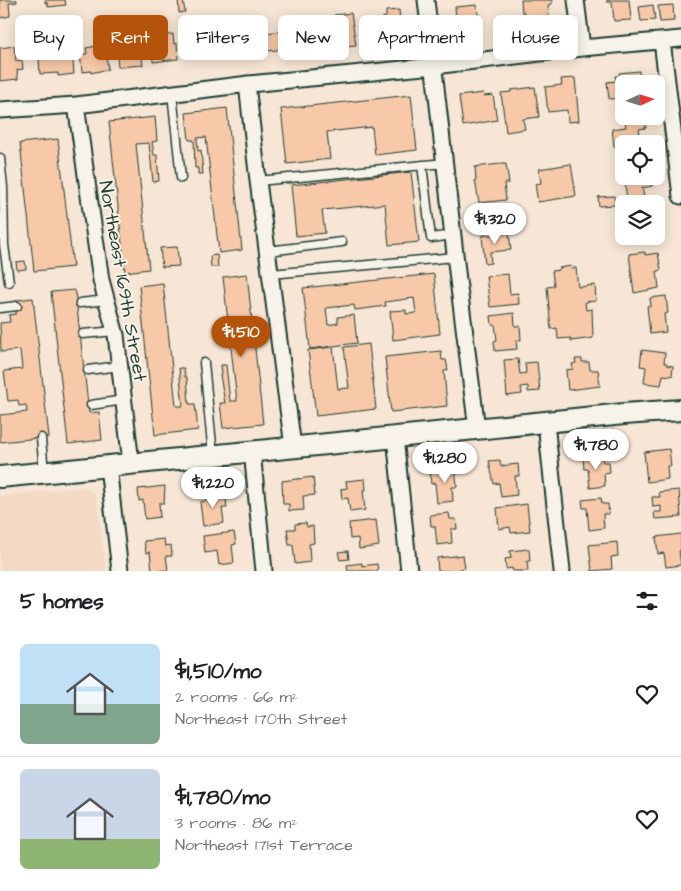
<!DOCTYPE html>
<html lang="en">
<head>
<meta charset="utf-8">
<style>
	body { margin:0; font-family:"Architects Daughter",sans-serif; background:#f6f6f6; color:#202124; height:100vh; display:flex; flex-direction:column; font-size:19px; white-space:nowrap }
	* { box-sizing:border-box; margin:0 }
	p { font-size:16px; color:#757577 }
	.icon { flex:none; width:28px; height:28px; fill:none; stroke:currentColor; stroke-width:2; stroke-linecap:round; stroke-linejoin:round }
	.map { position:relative; height:571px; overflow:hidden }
	.details { display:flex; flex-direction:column; background:#fff; flex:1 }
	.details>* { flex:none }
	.hud { position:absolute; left:15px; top:15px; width:651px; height:45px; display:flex; gap:10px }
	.needle { width:32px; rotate:86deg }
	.controls { position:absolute; left:615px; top:75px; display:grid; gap:10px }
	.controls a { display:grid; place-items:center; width:50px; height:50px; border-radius:8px; background:#fff; box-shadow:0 2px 12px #0003; font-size:25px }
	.price { position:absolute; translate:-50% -42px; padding:0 11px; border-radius:18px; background:#fff; color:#222; font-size:16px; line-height:32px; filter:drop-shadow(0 1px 2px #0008) }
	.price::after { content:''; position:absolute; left:50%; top:30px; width:15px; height:11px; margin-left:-8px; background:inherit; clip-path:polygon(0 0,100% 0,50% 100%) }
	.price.current { background:#b45309; color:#fff }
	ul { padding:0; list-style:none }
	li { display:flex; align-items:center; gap:15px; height:125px; padding:0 20px }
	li+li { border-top:1px solid #e0e0e0 }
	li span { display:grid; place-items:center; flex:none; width:140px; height:100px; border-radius:8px; color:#555 }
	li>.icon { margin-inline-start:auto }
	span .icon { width:60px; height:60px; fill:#fffc; stroke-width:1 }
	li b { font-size:21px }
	h2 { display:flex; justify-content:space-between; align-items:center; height:60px; padding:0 20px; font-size:21px }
	.chip { padding:0 18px; border-radius:8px; background:#fff; box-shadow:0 2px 12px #0003; font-size:18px; line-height:45px }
	.chip.current { background:#b45309; color:#fff }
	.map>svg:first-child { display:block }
	.built { fill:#f3dac5 }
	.building { fill:#f8c9a8; stroke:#1f3d34 }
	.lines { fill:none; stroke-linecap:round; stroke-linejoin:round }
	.lane-casing { stroke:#1f3d34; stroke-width:11 }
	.street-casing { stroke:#1f3d34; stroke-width:19 }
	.secondary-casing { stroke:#1f3d34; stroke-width:24 }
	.lane { stroke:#f7f3e8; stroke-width:8 }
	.street { stroke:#f7f3e8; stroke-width:15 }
	.secondary { stroke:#f7f3e8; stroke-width:20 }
	.labels { text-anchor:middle; stroke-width:4; stroke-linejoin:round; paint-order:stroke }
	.street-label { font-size:19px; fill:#1f3d34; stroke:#f7f3e8 }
</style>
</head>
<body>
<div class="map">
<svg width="681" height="571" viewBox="0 0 681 571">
	<rect width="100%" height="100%" fill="#f7e6d5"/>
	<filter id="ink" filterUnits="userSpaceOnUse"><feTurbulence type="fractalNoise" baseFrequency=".02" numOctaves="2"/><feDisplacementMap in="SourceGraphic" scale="10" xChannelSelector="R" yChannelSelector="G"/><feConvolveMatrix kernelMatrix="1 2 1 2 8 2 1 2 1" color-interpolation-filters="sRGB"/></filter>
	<g filter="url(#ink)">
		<path class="built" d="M82,487l12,6 4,12 8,66h-106v-75z"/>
		<path class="building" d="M0,0h17v2l-8,1 1,13 -10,2z
			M45,0h20l1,5 -18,2v-4h-3z
			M178,0h5l2,12 -6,1z
			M521,0h31v4l-4,1 2,23 -17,1 -2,-12h-6l-1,-5h-2z
			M607,0h22l2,20 -17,1 -2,-19h-5z
			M477,5l3,29 -18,2 -2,-19h-4l-1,-10z
			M653,5l2,15 -14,1 -2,-14z
			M673,5l1,16 -14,1 -2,-16z
			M399,10l3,31 -17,2 -1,-6 -7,1 -1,-12 7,-1 -1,-7 4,-1v-6z
			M351,13l5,32 -24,2 -3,-24 6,-1 -1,-7z
			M241,28l1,6 6,-1 2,18 -25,3 -2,-24z
			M319,29l2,18 -26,3 -2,-19z
			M209,31l1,6h3l2,17 -25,3 -1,-18h5l-1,-7z
			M283,31l2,18 -27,3 -1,-18z
			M173,34l1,10 3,-1 1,16 -25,3 -1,-26z
			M128,35l1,6h6l1,6h5l2,18 -25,2 -3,-31z
			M14,46l2,15 6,-1 1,9 -6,1 1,9 -18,2v-33z
			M97,46l1,3 7,-1 3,21 -17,4v-2l-9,1 -2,-18h7l-1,-6z
			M72,50l2,24 -16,2v-3l-18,1 -1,-15 16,-1v-5z
			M639,71l1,10 -6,1v2h-10v14l-15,1 -2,-17 9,-1 -1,-5h5l-1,-3z
			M575,78l4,43 -11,1 -1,-12 -19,2 -3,-25 17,-2 -1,-6z
			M535,87l4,30 -16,2 2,10 -19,3 -5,-39 10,-1v-2z
			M483,93l1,3 9,-1 4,25 -34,6 -4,-30z
			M411,95l6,55 -42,5 -3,-28 -45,5 3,27 -43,5 -6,-55z
			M227,108l15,142 -23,3 -13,-116 -9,1 1,13 3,-1 2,24h-5v-6h-3l-1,-28h-5l-3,-27z
			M155,117l2,24 -5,1 2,13h3l2,26 -6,1 -4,-39 -13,1 13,125 -24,3 -16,-150z
			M645,118l1,10 -7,1 2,14 -17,1v1l-10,1 -2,-17 14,-2 -1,-7z
			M58,139l15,128 -39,4 -14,-128z
			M500,164h6l3,19h-5l2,17 -27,3 -4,-23h1l-1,-13z
			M571,164l5,32 -38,6 -3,-18 6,-1 -2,-14z
			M411,172l8,70 -30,3 -4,-41 -63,6 3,23 -29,3 -5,-51z
			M624,176h27l1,10 -10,2 2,9 -17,3z
			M614,196l1,9 -16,1 -1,-9z
			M509,232l2,18 -21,2 1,11 -6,1 -3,-28z
			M177,247l2,19 -17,1 -2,-19z
			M645,252v3l13,-2 3,17 -4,1 2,17 -25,5 -5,-39z
			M217,255l1,12h-7l-1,-11z
			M25,261l1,8 -9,1 -1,-8z
			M571,266l1,2h4l2,19 17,-2 1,16 -11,1 1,8 6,-1 1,29 -22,3v-3l-13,1 -1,-11 -6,1 -4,-42 7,-1 -2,-15 7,-1v-2z
			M247,274l16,150 -40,4 -3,-25h5l-5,-28 2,-1 -1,-9h5l4,36h7l-14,-124z
			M434,274l6,60 -47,6 -3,-29 16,-1v4l10,-1 -2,-15 -29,4 1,4 -31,4 -1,-5 -28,3 2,17 10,-2v-6l16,-2 3,28 -47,6 -7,-61z
			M508,274l2,20 8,-1 1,11 -29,3 -4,-31z
			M163,283l13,123h7l-4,-38h5l1,9h2l2,27h6l3,26 -43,5 -16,-149z
			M75,290l14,123 10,-1 3,28 -34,4 -17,-152z
			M666,296l2,17 -4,1 2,18 -16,2 -3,-28h4l-1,-8z
			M33,298l16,139 -49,5v-27l27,-3 -1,-7 -7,1 -1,-6 -10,1 -4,-30 18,-2 -2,-19 -19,2 -1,-29 10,-1 -1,-7 7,-1 1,-14z
			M514,313l1,13h5l1,14h-5l1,9 -22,2 -1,-10 3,-1 -2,-15h-3l-1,-9z
			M369,344l7,65 -60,7 -8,-66 25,-3 5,42 11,-1 -5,-41z
			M642,350l23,3 -1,10h3v2l6,1 -1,10 -9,-1 -2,10 -17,-2 2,-16 -6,-1z
			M441,351l1,9h4l2,10 -4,1 3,35 -56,6 -6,-55z
			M518,359l2,15 6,-1 -1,-10 12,-1 3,29 -12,1v-6l-7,1 1,7 -15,2 -3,-36z
			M575,359h7v3h7l1,8h8l2,16 -32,4 -2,-20 7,-1 -1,-5 4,-1z
			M669,449l2,17h-4l1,13 -21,3 -3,-30z
			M602,456l1,6h6l1,10 -6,1 1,13 -15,2 -2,-19h-4l-1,-11z
			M500,460l1,6 17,-2 1,12h-4l2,19 -16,2 -2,-14 -5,1 -5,-23z
			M447,465h8l2,22h-5l1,14 -16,2 -2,-20 -4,1 -1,-12 18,-1z
			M313,477l2,18 -12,1 1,14 -15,1v-7h-6l-1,-23z
			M365,479l1,11h-3l2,20 -15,2 -2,-14 -6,1 -1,-10 6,-1 -1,-7z
			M165,486l-1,17h-5l1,14 -15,2 -2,-19 -4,1 -1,-12z
			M679,490l2,27 -26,2 -1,-7h7v-6l-8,1 -1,-10h8l-1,-5z
			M225,492l2,16h-5l2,15 -21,3 -3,-24 6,-1 -1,-7z
			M601,498l1,6h6l1,10h-6l1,14 -15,2 -2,-22h-4l-1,-8z
			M527,504l3,27 -19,2 -1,-6 -11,2 -2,-21z
			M449,513l1,6h6l1,10h-6l1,14 -15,2 -2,-19h-4l-1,-11z
			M376,520l3,26 -20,3 -1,-11 -8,1 -1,-16z
			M306,523l1,4 6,-1 1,17 -5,1 1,18 -15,2 -2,-19h-4l-2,-16h8v-5z
			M234,532l2,12 -4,1 2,18 -15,2 -2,-14 -12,2 -2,-17z
			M681,534v17h-2l2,14 -15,2 -2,-14 -6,1 -2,-17z
			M164,539l1,7 6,-1 1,11h-6l2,14 -16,1 -2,-19 -4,1 -2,-12z
			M617,542l1,14 -7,1 1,12 -20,2 -3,-26z
			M529,549l1,12h-3l1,10h-15l-1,-3 -6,1 -1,-10 6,-1 -1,-7z
			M348,551l1,8 -9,1 -2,-8z
			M463,555l2,13 -6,1v2h-21l-1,-13z
			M362,563v3l15,-2 1,7h-30l-1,-6z"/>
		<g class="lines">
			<g class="lane-casing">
				<path id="lane" d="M172,93l9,85
					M0,158l3,29 1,58 5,37
					M422,165l9,73 22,-3
					M258,181l187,-18
					M268,251l74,-9
					M271,274l184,-17
					M80,303l26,-3
					M0,308l17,-2
					M83,334l32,-3
					M204,363l9,92
					M88,370l32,-4
					M91,405l33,-5
					M41,438l3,34"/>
			</g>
			<g class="street-casing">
				<path id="street" d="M426,0l32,280 19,149
					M576,0l6,48
					M662,41l19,155
					M247,84l11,97 35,266
					M76,105l25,175 15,55 15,128
					M0,110l76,-5 173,-21 185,-18 148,-18 99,-9
					M546,423l16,148
					M395,437l14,134
					M252,451l12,120
					M108,466l12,105"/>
			</g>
			<g class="secondary-casing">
				<path id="secondary" d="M0,477l624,-63 57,-4"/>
			</g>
			<use href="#lane" class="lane"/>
			<use href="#street" class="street"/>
			<use href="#secondary" class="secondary"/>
		</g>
	</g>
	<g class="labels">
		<g class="street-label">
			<text transform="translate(124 281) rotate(80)" y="7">Northeast 169th Street</text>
		</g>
	</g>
</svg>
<div class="controls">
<a><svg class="needle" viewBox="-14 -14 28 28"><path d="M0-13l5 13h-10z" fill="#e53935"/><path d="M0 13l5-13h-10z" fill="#757577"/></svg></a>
<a><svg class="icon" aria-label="locate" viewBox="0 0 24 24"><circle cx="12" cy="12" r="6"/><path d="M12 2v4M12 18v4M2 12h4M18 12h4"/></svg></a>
<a><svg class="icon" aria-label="layers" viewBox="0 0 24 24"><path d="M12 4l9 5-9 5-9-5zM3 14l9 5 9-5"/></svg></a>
</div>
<b class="price" style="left:495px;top:245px">$1,320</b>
<b class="price current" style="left:241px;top:358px">$1,510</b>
<b class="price" style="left:596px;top:471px">$1,780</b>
<b class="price" style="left:445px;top:484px">$1,280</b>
<b class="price" style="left:213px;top:509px">$1,220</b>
<div class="hud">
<a class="chip">Buy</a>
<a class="chip current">Rent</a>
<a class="chip">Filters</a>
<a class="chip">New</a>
<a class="chip">Apartment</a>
<a class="chip">House</a>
</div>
</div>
<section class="details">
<h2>5 homes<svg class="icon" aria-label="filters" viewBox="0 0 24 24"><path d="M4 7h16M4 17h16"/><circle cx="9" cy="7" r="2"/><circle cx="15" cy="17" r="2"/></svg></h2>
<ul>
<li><span style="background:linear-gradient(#bfe0f5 60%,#7fa58c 0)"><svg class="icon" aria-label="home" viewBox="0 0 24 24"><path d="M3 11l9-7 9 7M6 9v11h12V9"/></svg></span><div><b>$1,510/mo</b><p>2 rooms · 66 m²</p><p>Northeast 170th Street</p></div><svg class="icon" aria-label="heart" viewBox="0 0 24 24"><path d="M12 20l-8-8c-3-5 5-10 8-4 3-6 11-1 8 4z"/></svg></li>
<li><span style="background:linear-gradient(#c9d6e8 70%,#8fb573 0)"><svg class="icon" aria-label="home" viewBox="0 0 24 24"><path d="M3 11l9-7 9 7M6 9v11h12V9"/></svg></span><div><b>$1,780/mo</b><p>3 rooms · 86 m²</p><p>Northeast 171st Terrace</p></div><svg class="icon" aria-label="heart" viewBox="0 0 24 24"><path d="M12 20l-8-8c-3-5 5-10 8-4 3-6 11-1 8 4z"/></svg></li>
</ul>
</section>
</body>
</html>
